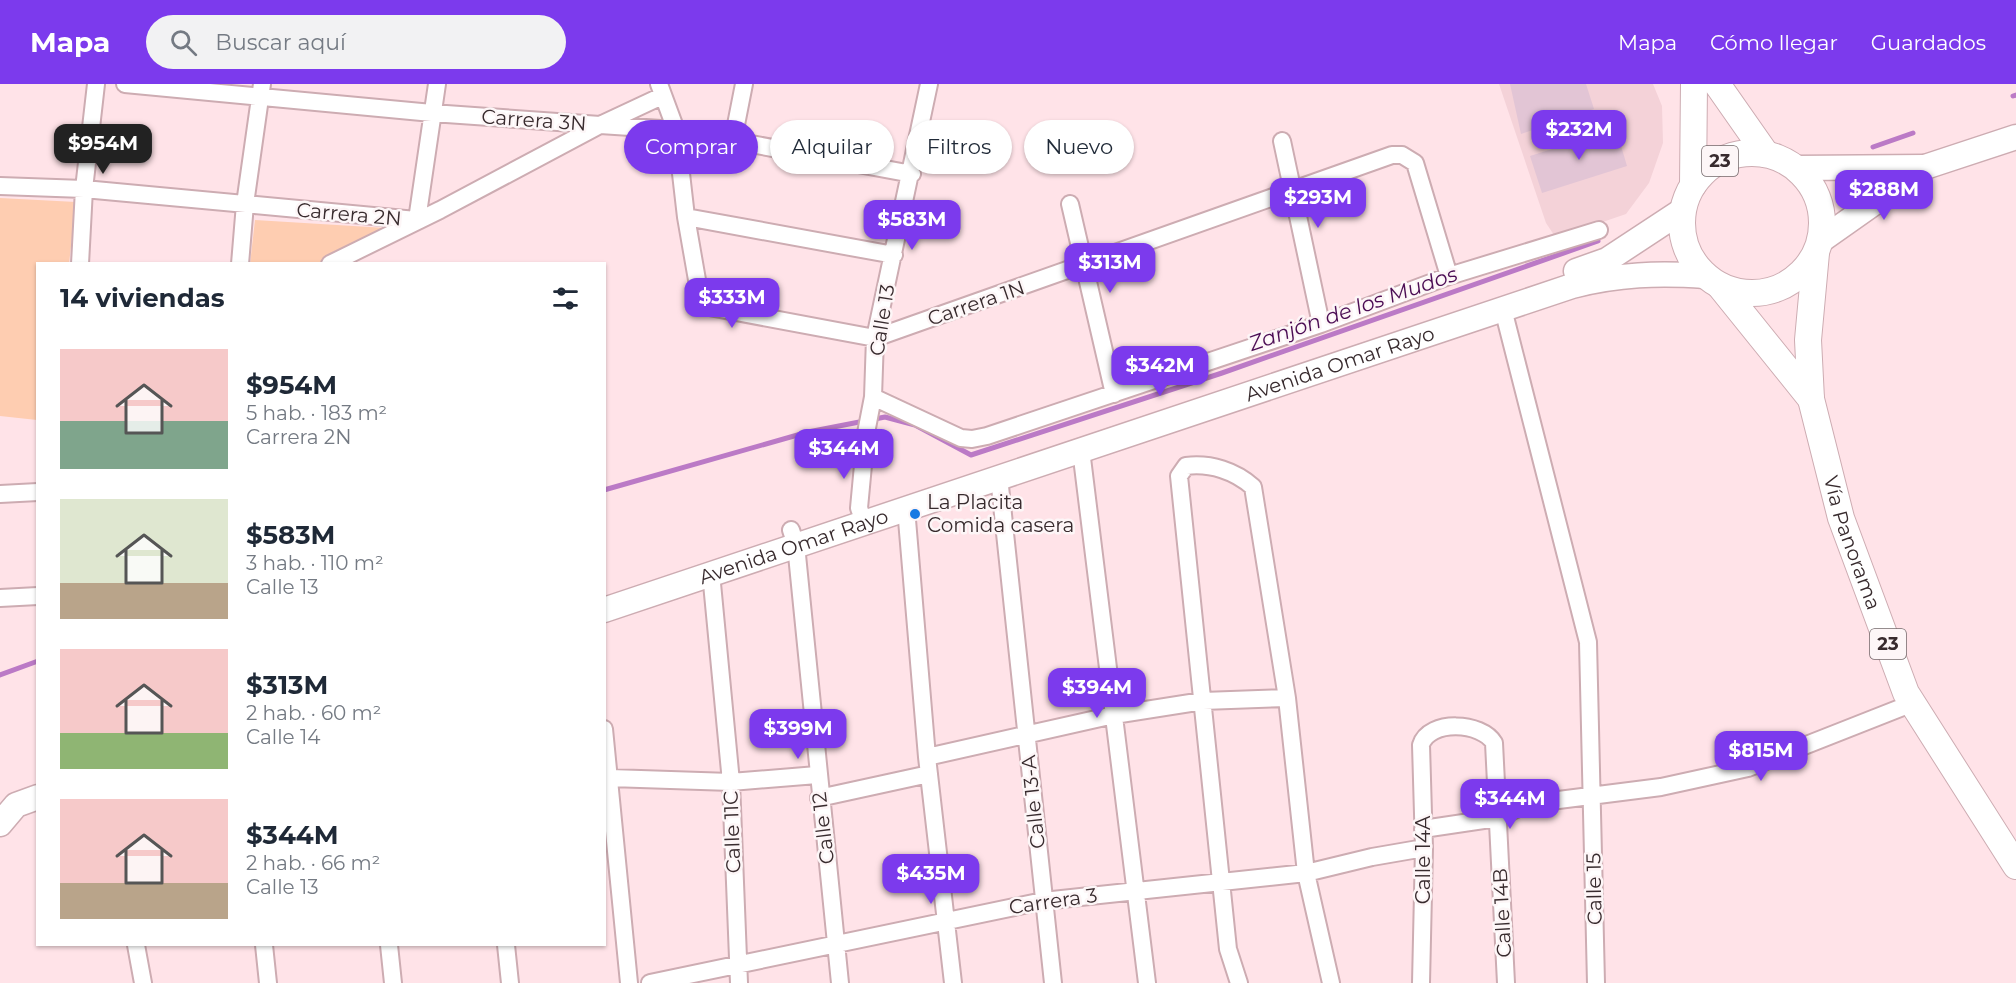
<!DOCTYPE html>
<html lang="es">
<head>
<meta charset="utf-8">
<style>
	body { margin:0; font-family:Montserrat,sans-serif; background:#f2f2f3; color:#1f2937; height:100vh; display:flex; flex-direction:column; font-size:22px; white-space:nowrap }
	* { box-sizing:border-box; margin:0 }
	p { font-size:20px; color:#747a83 }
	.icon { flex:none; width:33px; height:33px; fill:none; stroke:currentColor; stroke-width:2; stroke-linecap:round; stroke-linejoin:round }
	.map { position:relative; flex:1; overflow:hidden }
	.sheet { position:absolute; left:36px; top:178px; width:570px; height:684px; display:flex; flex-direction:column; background:#fff; border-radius:0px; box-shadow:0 2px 4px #0004 }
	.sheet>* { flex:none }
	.banner { position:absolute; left:624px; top:36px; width:570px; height:54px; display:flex; gap:12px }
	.price { position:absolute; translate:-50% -51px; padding:0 14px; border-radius:12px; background:#7c3aed; color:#fff; font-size:20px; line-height:39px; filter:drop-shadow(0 2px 3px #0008) }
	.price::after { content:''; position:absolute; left:50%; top:36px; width:18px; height:14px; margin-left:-9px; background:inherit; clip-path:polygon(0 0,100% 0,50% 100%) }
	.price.on { background:#222; color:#fff }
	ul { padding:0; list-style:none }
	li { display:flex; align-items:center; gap:18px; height:150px; padding:0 24px }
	li span { display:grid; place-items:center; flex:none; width:168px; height:120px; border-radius:0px; color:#555 }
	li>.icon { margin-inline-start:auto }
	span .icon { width:72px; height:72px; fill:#fffc; stroke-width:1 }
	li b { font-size:26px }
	h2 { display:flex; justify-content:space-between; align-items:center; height:72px; padding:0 24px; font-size:26px }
	.pill { padding:0 21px; border-radius:27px; background:#fff; box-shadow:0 2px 4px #0004; font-size:21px; line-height:54px }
	.pill.on { background:#7c3aed; color:#fff }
	header { display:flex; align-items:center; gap:36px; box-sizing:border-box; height:84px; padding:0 30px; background:#7c3aed; color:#fff }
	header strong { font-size:28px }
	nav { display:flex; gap:33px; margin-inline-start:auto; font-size:21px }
	.search { width:420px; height:54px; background:#f2f2f3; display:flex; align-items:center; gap:15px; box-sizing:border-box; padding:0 21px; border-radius:33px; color:#747a83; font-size:22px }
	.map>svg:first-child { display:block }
	.built { fill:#f4d2d8 }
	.green { fill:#fecdb1 }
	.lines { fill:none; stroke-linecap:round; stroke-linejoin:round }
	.stream { stroke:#bb7ac6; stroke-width:5 }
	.building { fill:#e2c5d5 }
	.street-casing { stroke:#cdacb2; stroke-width:20 }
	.secondary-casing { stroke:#cdacb2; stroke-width:27 }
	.primary-casing { stroke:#cdacb2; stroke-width:28 }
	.street { stroke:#fff; stroke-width:16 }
	.secondary { stroke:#fff; stroke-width:24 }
	.primary { stroke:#fff; stroke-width:26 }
	.poi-dot { fill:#197ae3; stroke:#fdf6f7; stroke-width:2 }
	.labels { text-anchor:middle; stroke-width:5; stroke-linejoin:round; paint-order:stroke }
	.shield { fill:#fdf6f7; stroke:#73686a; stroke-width:1.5 }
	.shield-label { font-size:18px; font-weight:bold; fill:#382b2e }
	.street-label { font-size:20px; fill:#382b2e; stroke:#fdf6f7 }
	.poi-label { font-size:20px; fill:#382b2e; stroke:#fdf6f7; text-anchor:start }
	.water-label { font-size:21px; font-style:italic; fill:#4b0d54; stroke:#fdf6f7 }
</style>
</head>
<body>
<header>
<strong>Mapa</strong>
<div class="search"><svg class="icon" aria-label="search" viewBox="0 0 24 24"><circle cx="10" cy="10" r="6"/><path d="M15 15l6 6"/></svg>Buscar aquí</div>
<nav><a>Mapa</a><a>Cómo llegar</a><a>Guardados</a></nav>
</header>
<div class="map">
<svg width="2016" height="899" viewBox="0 0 2016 899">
	<rect width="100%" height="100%" fill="#ffe3e8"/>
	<path class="built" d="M1499,0h154l9,22 1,37 -14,40 -23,31 -70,24 -10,-15z"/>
	<path class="green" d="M0,114l76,4 -7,62h-31l-1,156 -37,-4z
		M255,136l131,8 -70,36h-66z"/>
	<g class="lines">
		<path class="stream" d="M2013,12l3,-1
			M1873,63l40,-14
			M604,406l204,-58 77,-15 30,8 56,30 251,-82 376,-132
			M0,591l38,-14"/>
	</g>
	<path class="building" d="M1510,0h76l8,25 -73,25z
		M1616,45l11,37 -85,27 -12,-37z"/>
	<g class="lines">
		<g class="street-casing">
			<path id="street" d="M125,0l307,29 168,12 62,-29
				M659,0l17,46 236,44
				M733,56l11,-56
				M1282,57l39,183
				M0,102l84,3 332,31
				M1070,120l44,190
				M686,133l14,80 4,9 171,32 517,-183h10l13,8 34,113
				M417,136l20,-136
				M80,180l4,-75 12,-105
				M240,180l5,-60 17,-120
				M330,180l110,-54 160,-85 76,5 10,87 208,38
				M1503,225l85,333 8,341
				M873,313l88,41 11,1 15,-3 334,-112 128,-48 150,-46
				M1081,366l66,533
				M999,393l54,506
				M0,410l38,-2
				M906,424l21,249 26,226
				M864,438l-5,-14 7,-75 7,-36 2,-59 54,-254
				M791,446l5,15 44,438
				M711,489l20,209 8,201
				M0,514l38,-2
				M604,645l25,254
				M927,673l187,-42 89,-14 84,-3
				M610,694l121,4 86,-7
				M819,714l110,-24
				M1423,745l74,-11 30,-14 134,-17 87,-19 165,-65
				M136,861l7,38
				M264,861l4,38
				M389,861l4,38
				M506,861l4,38
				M650,899l393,-82 263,-28 66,-16 52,-9
				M1239,899l-11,-34 -49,-473 7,-10c25,-3 49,5 67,21l34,211 19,175 25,110
				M1421,899l3,-135 -3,-103c8,-26 61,-23 73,-2l12,240"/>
		</g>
		<g class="secondary-casing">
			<g id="secondary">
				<path d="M1796,84l129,-1"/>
				<path d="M1820,157l105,-74 91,-30"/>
				<path d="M1576,187l31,-11 76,-50"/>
				<path id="s1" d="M604,526l968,-324c47,-12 86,-13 133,-10"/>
				<path d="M0,740l16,-19 22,-8"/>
			</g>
		</g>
		<g class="primary-casing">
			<g id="primary">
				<path d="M1717,0l49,70"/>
				<circle cx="1752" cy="139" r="70"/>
				<path d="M1693,101l1,-101"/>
				<path id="s2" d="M1816,169l-8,87 3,59 30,119 65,175 110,173"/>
				<path d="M1720,202l91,113"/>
			</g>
		</g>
		<use href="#street" class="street"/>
		<use href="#secondary" class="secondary"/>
		<use href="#primary" class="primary"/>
	</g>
	<circle class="poi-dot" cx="915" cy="430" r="6"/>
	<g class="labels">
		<g class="shield">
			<rect x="1702" y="62" width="36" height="30" rx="4.5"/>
			<rect x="1870" y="545" width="36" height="30" rx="4.5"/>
		</g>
		<g class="shield-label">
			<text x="1720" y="83">23</text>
			<text x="1888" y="566">23</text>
		</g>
		<g class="street-label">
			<text transform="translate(534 36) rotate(4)" y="7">Carrera 3N</text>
			<text transform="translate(349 130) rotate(5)" y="7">Carrera 2N</text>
			<text transform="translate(976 219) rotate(-19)" y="7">Carrera 1N</text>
			<text transform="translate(882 236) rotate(-81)" y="7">Calle 13</text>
			<text dy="7" stroke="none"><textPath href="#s1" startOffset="776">Avenida Omar Rayo</textPath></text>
			<text dy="7" stroke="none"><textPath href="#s2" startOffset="296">Vía Panorama</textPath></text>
			<text dy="7" stroke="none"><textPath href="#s1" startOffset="200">Avenida Omar Rayo</textPath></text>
			<text transform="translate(1033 718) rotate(-96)" y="7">Calle 13-A</text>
			<text transform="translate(823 744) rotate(-97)" y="7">Calle 12</text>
			<text transform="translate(732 748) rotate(-92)" y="7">Calle 11C</text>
			<text transform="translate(1423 776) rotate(-90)" y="7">Calle 14A</text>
			<text transform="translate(1594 805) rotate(-91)" y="7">Calle 15</text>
			<text transform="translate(1053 817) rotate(-8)" y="7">Carrera 3</text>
			<text transform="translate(1502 829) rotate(-93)" y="7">Calle 14B</text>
		</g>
		<g class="poi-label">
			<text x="927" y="425">La Placita<tspan x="927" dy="23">Comida casera</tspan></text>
		</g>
		<g class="water-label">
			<text transform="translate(1353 225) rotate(-19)" y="7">Zanjón de los Mudos</text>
		</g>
	</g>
</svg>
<b class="price" style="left:1579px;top:77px">$232M</b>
<b class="price on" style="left:103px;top:91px">$954M</b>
<b class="price" style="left:1884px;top:137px">$288M</b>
<b class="price" style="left:1318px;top:145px">$293M</b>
<b class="price" style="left:912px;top:167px">$583M</b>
<b class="price" style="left:1110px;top:210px">$313M</b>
<b class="price" style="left:732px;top:245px">$333M</b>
<b class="price" style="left:1160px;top:313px">$342M</b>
<b class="price" style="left:844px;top:396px">$344M</b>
<b class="price" style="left:1097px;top:635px">$394M</b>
<b class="price" style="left:798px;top:676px">$399M</b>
<b class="price" style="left:1761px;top:698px">$815M</b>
<b class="price" style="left:1510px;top:746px">$344M</b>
<b class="price" style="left:931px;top:821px">$435M</b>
<div class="banner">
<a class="pill on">Comprar</a>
<a class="pill">Alquilar</a>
<a class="pill">Filtros</a>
<a class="pill">Nuevo</a>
</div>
<section class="sheet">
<h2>14 viviendas<svg class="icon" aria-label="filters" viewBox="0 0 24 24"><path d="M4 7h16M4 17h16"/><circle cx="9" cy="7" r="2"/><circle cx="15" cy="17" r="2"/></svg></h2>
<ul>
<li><span style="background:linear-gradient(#f6c9c9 60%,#7fa58c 0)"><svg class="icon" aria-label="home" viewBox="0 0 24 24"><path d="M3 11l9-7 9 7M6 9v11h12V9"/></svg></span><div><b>$954M</b><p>5 hab. · 183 m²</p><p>Carrera 2N</p></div></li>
<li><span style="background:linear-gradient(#dfe7d0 70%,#b9a48a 0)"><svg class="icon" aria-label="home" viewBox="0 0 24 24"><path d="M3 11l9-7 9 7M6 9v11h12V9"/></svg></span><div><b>$583M</b><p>3 hab. · 110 m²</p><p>Calle 13</p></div></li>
<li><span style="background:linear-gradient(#f6c9c9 70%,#8fb573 0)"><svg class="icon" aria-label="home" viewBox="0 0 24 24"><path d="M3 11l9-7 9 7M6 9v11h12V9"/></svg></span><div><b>$313M</b><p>2 hab. · 60 m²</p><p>Calle 14</p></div></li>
<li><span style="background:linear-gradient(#f6c9c9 70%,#b9a48a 0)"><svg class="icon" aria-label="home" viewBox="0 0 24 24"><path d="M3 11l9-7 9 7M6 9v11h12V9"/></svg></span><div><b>$344M</b><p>2 hab. · 66 m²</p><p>Calle 13</p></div></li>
</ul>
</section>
</div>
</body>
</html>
